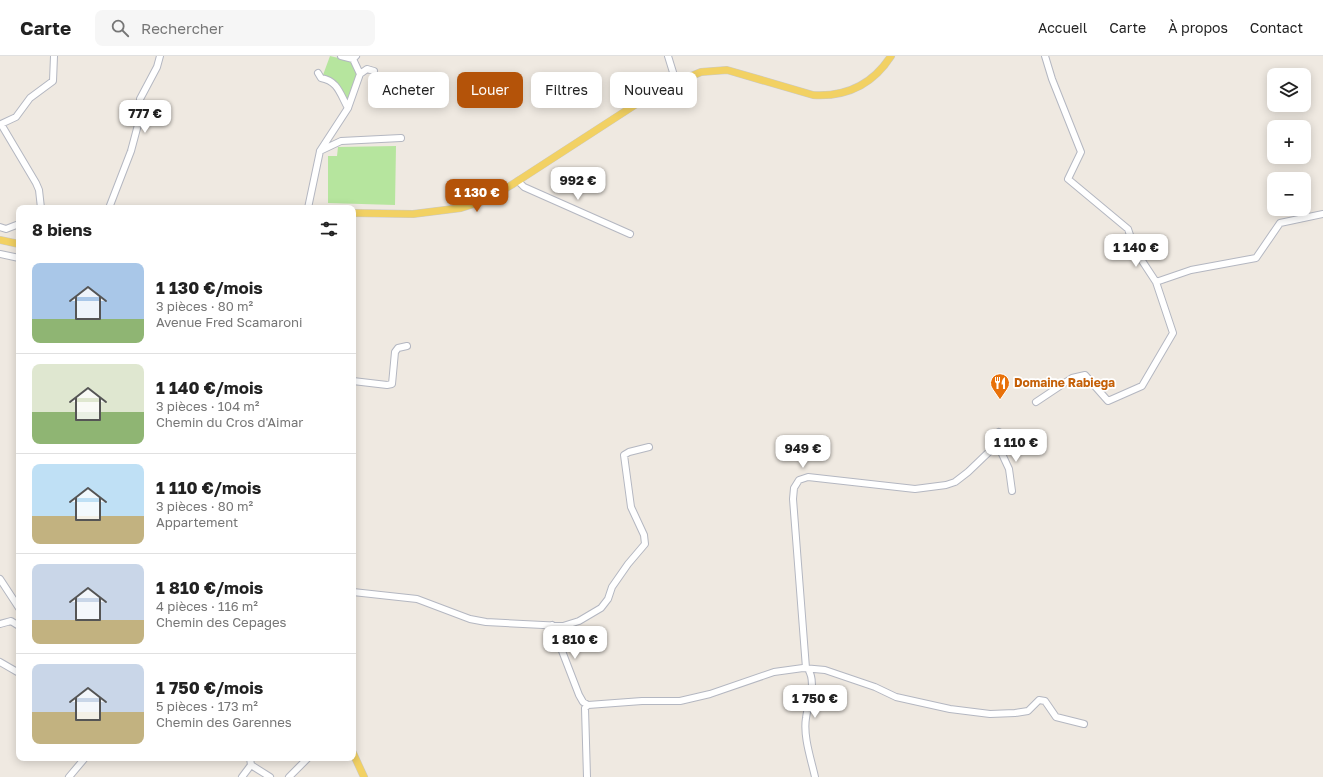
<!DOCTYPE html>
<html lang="fr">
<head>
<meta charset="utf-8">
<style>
	body { margin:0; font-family:"Golos Text",sans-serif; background:#f6f6f6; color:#222; height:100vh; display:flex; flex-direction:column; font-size:15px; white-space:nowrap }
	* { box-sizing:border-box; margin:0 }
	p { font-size:13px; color:#767676 }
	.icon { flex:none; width:22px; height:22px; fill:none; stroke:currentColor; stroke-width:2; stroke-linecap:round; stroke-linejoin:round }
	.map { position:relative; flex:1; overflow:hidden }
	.details { position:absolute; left:16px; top:149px; width:340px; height:556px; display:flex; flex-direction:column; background:#fff; border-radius:8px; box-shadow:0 2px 10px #0003 }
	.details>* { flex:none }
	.hud { position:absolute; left:368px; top:16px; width:380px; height:36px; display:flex; gap:8px }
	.fabs { position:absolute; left:1267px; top:12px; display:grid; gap:8px }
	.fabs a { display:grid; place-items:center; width:44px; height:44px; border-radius:8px; background:#fff; box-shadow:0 2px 10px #0003; font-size:20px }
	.price { position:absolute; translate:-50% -34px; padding:0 9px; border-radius:8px; background:#fff; color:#222; font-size:13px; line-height:26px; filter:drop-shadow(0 1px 2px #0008) }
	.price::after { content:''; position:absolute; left:50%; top:24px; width:12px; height:9px; margin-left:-6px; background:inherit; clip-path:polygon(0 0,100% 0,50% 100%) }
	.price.on { background:#b45309; color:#fff }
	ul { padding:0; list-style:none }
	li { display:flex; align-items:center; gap:12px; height:100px; padding:0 16px }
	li+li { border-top:1px solid #e0e0e0 }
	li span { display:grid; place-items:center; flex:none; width:112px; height:80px; border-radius:8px; color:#555 }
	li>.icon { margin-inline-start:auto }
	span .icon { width:48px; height:48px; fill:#fffc; stroke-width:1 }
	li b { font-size:17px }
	h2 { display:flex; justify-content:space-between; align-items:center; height:48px; padding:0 16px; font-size:17px }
	.chip { padding:0 14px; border-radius:8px; background:#fff; box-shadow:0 2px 10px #0003; font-size:14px; line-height:36px }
	.chip.on { background:#b45309; color:#fff }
	header { display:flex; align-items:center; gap:24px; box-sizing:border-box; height:56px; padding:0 20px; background:#fff; border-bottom:1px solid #e0e0e0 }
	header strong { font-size:19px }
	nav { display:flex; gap:22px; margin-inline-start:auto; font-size:14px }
	.search { width:280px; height:36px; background:#f6f6f6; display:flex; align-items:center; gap:10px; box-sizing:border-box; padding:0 14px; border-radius:8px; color:#767676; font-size:15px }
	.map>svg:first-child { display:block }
	.green { fill:#b6e59e }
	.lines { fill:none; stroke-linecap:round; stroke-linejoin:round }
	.minor-casing { stroke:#b4b7c1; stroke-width:8 }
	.major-casing { stroke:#c9c9c9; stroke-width:8 }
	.minor { stroke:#fff; stroke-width:6 }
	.major { stroke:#f2d163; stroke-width:7 }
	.labels { text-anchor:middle; stroke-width:3.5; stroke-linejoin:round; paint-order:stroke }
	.food-label { font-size:12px; font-weight:bold; fill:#c56008; stroke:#fff; text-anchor:start }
</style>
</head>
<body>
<header>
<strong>Carte</strong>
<div class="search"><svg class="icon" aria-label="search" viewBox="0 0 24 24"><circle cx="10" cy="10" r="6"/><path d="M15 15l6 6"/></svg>Rechercher</div>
<nav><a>Accueil</a><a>Carte</a><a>À propos</a><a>Contact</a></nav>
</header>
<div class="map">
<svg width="1323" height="721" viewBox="0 0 1323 721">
	<rect width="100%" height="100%" fill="#efe9e1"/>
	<path class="green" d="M330,0l21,5 7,13 -10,30c-8,-15 -7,-24 -25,-29z
		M396,90l-1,59 -67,-2v-47h9l1,-9z"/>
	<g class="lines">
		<g class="minor-casing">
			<path id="minor" d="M341,0l12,3
				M668,0l8,26
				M318,17l3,5c17,3 19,16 27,30
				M360,18l7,-5 7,2
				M320,95l21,-10 60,-3
				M518,125l6,6 106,47
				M41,152l-2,-18 -3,-7 -35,-59 15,-7 14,-19 23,-17 1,-25
				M109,152l22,-57 8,-30 1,-22 17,-32 3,-11
				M308,152l12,-57 28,-43 12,-34 -7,-15 3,-3
				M0,171l6,2 13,-5
				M0,198l19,4
				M1156,226l35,-12 65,-12 24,-35 43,-9
				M353,325l34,4 5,-1 3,-32 3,-4 9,-2
				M1036,346l36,-24 13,-3 23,26 34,-15 31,-53 -17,-51 -21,-32 -7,-21 -60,-50 13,-27 -29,-73 -7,-23
				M996,385l13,28 3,22
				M0,523l19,29
				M353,536l64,7 53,20 16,3 77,4 16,-5 22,-13 7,-9 4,-12 16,-23 17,-20 -1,-9 -13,-28 -7,-52 5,-3 20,-5
				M0,568l11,-3 8,5
				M552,569l27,70 4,7 5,3
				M0,606l19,11
				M806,612l-13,-169 1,-11 5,-8 9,-3 107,12 31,-4 9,-3 13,-10 24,-23 7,-17
				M808,613c9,14 0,34 -2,49 -3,18 5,41 9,59
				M251,709l19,12
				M69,721l16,-19
				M242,721l9,-12 -1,-7
				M289,721l19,-19
				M587,721l-2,-69 3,-3 54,-4h38l30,-7 64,-22 29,-4 22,2 50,17 21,10 54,12 40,5 25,-1 13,-2 11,-11 6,1 11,16 28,7"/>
		</g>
		<g class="major-casing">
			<path id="major" d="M353,157l60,1 48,-6 25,-8 27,-16 145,-94 43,-18 26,-2 86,25c33,2 60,-11 78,-39
				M0,184l19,4
				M353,697l11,24"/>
		</g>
		<use href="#minor" class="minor"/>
		<use href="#major" class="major"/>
	</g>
	<defs>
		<g id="restaurant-pin" transform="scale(1)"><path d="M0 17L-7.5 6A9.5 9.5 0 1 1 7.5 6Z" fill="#e8710a" stroke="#fff"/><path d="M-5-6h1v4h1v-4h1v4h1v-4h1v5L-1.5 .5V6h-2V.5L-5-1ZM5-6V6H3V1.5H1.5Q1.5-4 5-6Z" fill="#fff"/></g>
	</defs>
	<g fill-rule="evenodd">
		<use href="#restaurant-pin" x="1000" y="327"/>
	</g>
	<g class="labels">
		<g class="food-label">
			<text x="1014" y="331">Domaine Rabiega</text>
		</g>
	</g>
</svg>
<div class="fabs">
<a><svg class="icon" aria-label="layers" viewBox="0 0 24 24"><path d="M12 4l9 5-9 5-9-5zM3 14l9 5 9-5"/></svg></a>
<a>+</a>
<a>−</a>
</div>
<b class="price" style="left:145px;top:78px">777 €</b>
<b class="price" style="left:578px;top:145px">992 €</b>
<b class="price on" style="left:477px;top:157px">1 130 €</b>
<b class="price" style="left:1136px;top:212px">1 140 €</b>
<b class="price" style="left:1016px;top:407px">1 110 €</b>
<b class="price" style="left:803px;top:413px">949 €</b>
<b class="price" style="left:575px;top:604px">1 810 €</b>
<b class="price" style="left:815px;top:663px">1 750 €</b>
<div class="hud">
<a class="chip">Acheter</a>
<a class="chip on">Louer</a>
<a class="chip">Filtres</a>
<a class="chip">Nouveau</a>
</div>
<section class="details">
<h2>8 biens<svg class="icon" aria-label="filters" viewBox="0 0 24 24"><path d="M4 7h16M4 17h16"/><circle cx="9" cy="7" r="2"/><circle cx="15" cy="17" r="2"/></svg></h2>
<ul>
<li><span style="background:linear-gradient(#a9c7e8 70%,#8fb573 0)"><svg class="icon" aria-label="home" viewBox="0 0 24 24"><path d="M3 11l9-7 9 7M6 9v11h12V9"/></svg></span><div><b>1 130 €/mois</b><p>3 pièces · 80 m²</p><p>Avenue Fred Scamaroni</p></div></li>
<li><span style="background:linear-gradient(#dfe7d0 60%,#8fb573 0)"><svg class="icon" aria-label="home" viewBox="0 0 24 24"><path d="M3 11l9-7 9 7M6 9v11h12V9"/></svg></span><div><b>1 140 €/mois</b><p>3 pièces · 104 m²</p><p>Chemin du Cros d'Aimar</p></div></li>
<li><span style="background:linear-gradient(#bfe0f5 65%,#c2b280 0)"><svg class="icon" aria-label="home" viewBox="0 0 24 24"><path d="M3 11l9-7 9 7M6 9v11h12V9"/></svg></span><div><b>1 110 €/mois</b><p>3 pièces · 80 m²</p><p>Appartement</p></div></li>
<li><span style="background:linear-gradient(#c9d6e8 70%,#c2b280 0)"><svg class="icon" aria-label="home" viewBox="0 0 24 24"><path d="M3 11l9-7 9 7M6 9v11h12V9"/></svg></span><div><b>1 810 €/mois</b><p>4 pièces · 116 m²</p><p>Chemin des Cepages</p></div></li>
<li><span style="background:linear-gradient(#c9d6e8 60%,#c2b280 0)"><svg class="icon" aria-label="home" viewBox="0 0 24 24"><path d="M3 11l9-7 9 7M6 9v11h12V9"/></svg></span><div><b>1 750 €/mois</b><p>5 pièces · 173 m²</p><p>Chemin des Garennes</p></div></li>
</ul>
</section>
</div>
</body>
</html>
